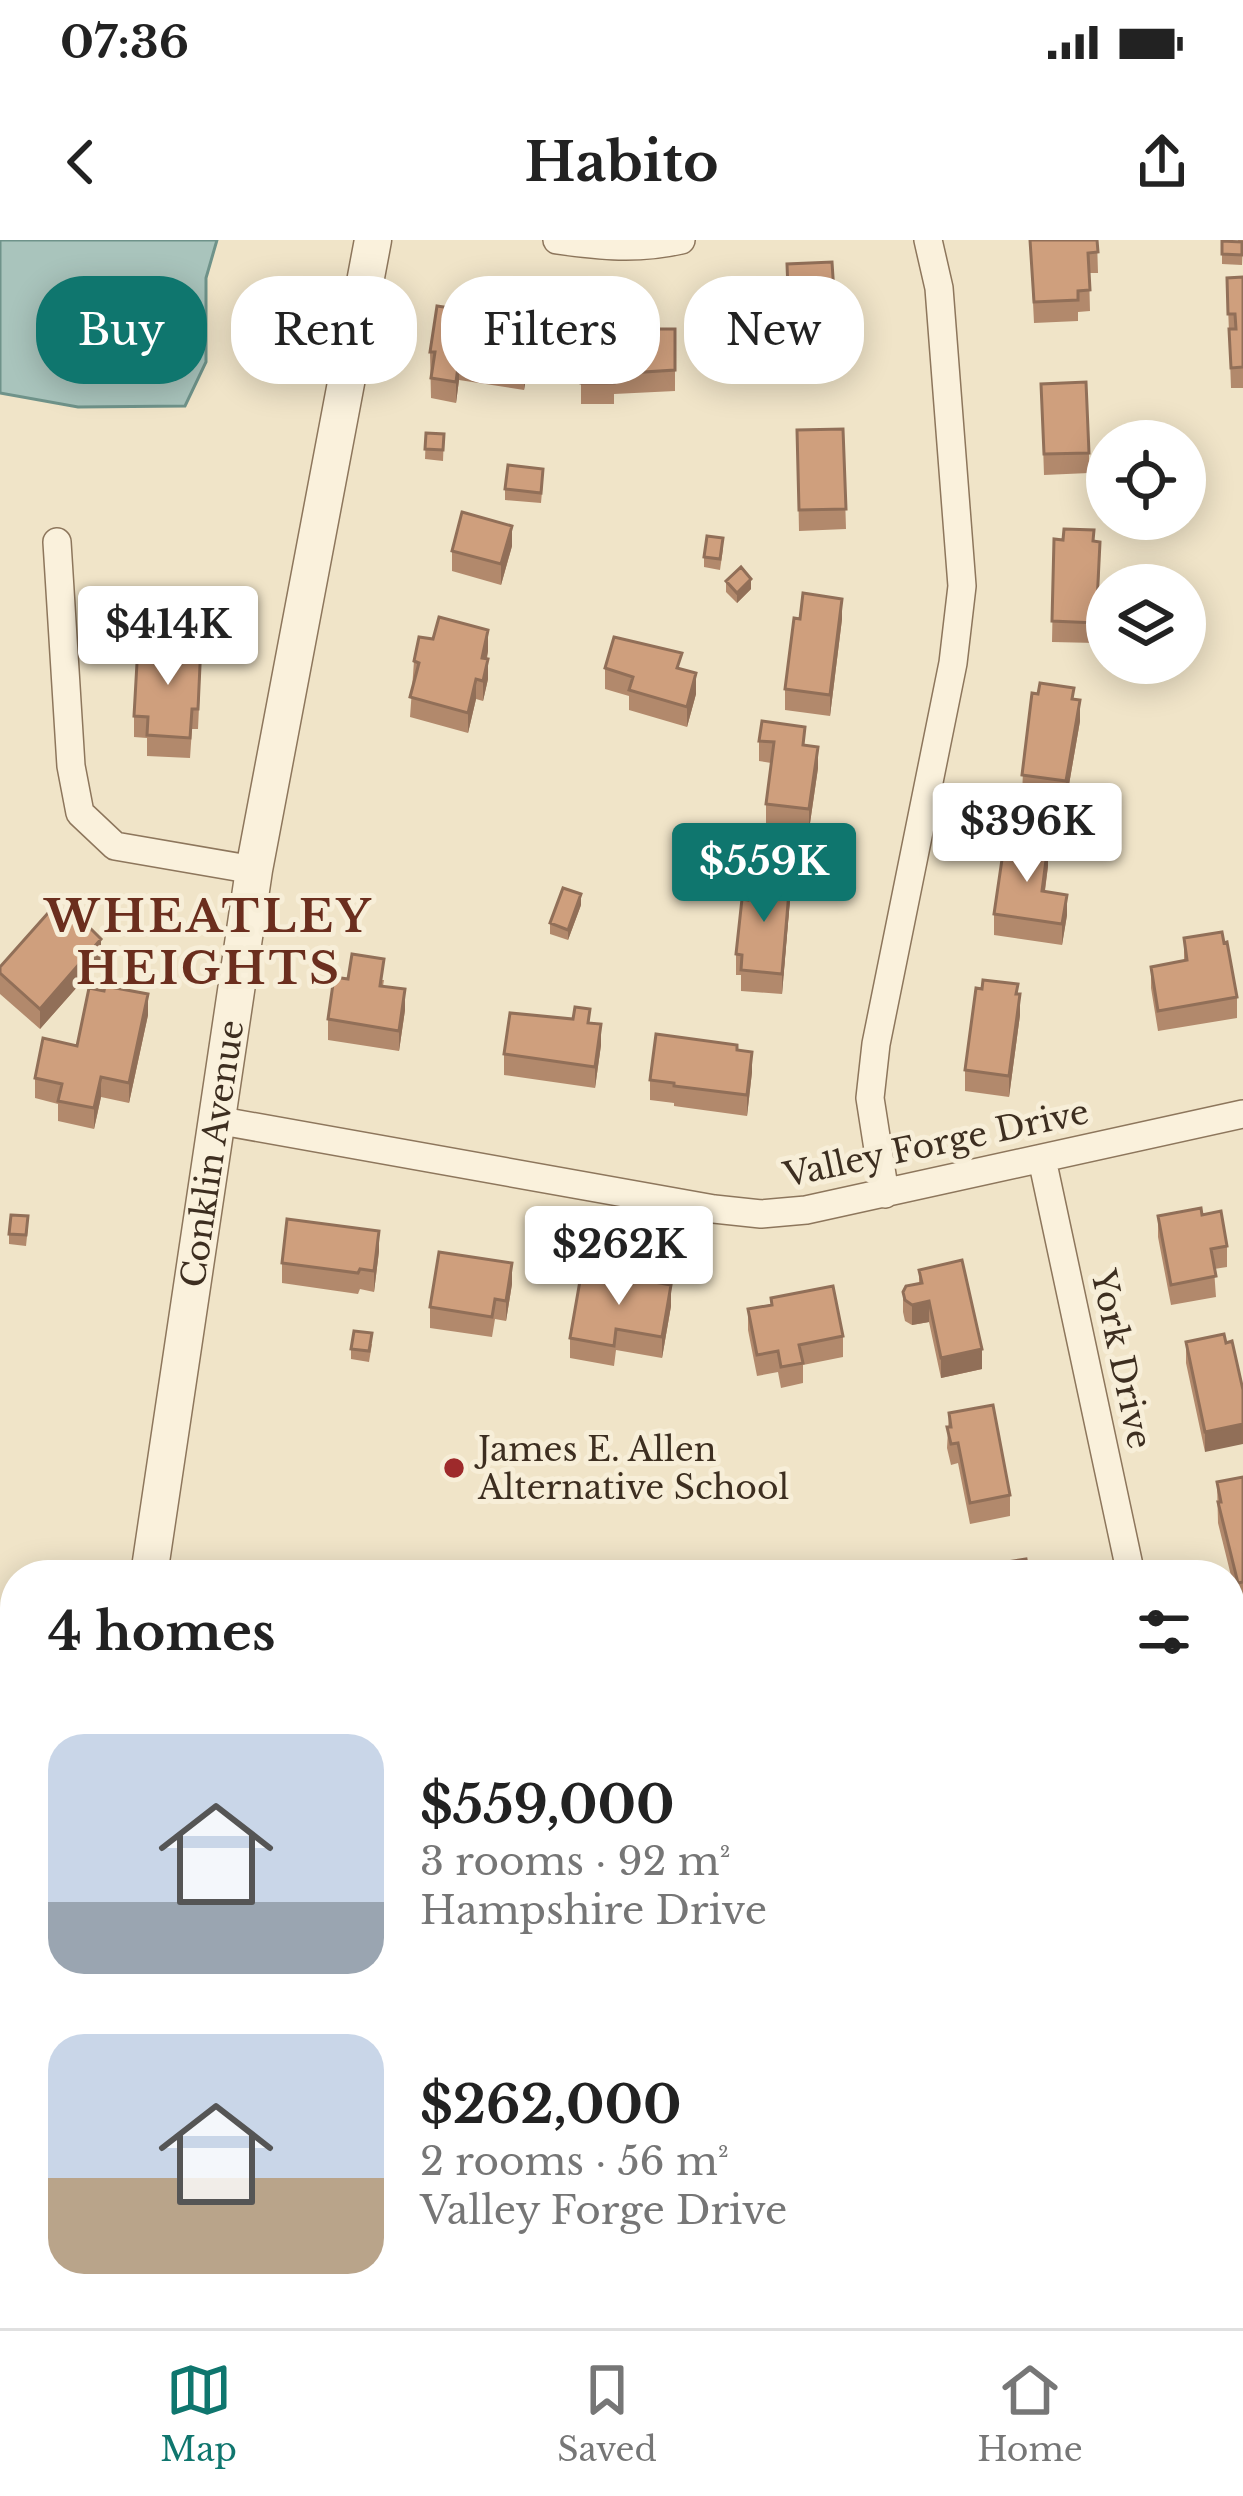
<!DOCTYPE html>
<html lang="en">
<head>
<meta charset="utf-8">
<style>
	body { margin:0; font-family:"Libre Baskerville",serif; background:#f6f6f6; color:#222; height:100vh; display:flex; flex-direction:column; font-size:45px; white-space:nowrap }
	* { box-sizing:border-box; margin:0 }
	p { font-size:39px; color:#767676 }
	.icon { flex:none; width:66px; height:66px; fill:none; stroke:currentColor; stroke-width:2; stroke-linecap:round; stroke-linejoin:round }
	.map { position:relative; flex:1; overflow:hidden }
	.details { position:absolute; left:0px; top:1320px; width:1245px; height:768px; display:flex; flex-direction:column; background:#fff; border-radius:48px 48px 0 0; box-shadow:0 6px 30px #0003 }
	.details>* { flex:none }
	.guide { position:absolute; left:36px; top:36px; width:1173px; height:108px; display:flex; gap:24px }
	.buttons { position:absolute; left:1086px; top:180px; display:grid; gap:24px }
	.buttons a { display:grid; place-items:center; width:120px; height:120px; border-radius:50%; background:#fff; box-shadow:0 6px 30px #0003; font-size:60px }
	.price { position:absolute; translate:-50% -102px; padding:0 27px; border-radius:12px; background:#fff; color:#222; font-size:39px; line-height:78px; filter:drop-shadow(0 3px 6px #0008) }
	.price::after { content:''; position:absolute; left:50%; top:72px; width:36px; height:27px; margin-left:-18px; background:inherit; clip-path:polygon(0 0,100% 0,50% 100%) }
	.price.active { background:#0f766e; color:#fff }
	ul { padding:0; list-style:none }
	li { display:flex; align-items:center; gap:36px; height:300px; padding:0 48px }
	li span { display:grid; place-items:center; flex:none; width:336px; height:240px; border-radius:36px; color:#555 }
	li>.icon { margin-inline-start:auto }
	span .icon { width:144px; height:144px; fill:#fffc; stroke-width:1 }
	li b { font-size:51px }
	h2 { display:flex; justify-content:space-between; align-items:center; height:144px; padding:0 48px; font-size:51px }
	.tag { padding:0 42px; border-radius:48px; background:#fff; box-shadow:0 6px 30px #0003; font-size:42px; line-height:108px }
	.tag.active { background:#0f766e; color:#fff }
	.status { display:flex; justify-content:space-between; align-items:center; height:84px; padding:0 60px; background:#fff; direction:ltr }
	.status svg { height:33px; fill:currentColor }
	header { display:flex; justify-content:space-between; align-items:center; height:156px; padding:0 48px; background:#fff; font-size:54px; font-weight:700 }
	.dock { display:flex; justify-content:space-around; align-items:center; height:168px; border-top:3px solid #e0e0e0; background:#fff; font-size:33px; color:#767676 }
	.dock a { display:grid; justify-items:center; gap:6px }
	.dock .active { color:#0f766e }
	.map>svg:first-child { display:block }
	.water { fill:#a9c4bc; stroke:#6f938a; stroke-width:3 }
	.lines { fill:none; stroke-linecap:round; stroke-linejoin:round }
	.service-casing { stroke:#8d765c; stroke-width:16 }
	.minor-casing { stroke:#8d765c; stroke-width:30 }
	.tertiary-casing { stroke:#8d765c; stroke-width:39 }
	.service { stroke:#faf1dc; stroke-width:14 }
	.minor { stroke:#faf1dc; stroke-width:27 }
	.tertiary { stroke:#faf1dc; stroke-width:36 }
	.wall { fill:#b2896c }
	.shaded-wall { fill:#916f58 }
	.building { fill:#cf9f7d; stroke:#916f58; stroke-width:3 }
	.poi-dot { fill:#9e2a2b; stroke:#f7eed8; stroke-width:4.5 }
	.labels { text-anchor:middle; stroke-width:10; stroke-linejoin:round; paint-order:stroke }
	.street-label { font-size:33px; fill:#3d2e20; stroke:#f7eed8 }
	.poi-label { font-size:33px; fill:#3d2e20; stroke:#f7eed8; text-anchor:start }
	.district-label { font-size:45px; font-weight:bold; letter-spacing:3px; fill:#6b2e1e; stroke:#f7eed8 }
</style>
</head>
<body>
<div class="status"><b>07:36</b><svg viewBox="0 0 49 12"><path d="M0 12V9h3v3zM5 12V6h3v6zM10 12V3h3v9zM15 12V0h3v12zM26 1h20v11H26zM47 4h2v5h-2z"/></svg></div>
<header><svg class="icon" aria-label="back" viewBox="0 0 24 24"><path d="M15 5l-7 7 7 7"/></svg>Habito<svg class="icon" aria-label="share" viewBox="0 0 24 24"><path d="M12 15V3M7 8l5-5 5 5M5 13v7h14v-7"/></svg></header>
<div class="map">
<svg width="1243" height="2088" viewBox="0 0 1243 2088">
	<rect width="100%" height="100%" fill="#f0e4c8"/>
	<path class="water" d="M0,0h217l-11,38v84l-21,44 -107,1 -78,-14z"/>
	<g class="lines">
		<g class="service-casing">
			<path id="service" d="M792,2088l2,-15
				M942,2088l2,-15"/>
		</g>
		<g class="minor-casing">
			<path id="minor" d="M557,0c43,6 81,10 124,0
				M57,302l14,224 9,47 35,33 139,24
				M216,880l498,89 47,5 45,-4 437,-96
				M1042,919l89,416
				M885,954l-15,-96 6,-54 77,-381 9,-77 -23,-298 -11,-48
				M1230,1811l13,62"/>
		</g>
		<g class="tertiary-casing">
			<g id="tertiary">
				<path id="s1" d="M149,1335l105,-705 119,-630"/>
				<path d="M38,2088l3,-15"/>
			</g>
		</g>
		<use href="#service" class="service"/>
		<use href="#minor" class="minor"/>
		<use href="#tertiary" class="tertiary"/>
	</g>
	<path class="wall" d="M1030,0h67l1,33h-9l1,38 -12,1v9l-44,2z
		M1238,0h5l-1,25 -20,-1v-23l16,1z
		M1243,37v111h-12l-4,-110z
		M787,45l50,55v20l-4,1v13l-32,1 -1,-12h-10z
		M675,89v62l-61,3v10h-33v-69l26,1z
		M532,101l-8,49 -65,-10 -3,23 -25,-5 -1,-46z
		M1041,144l48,69v20l-45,2z
		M843,189l3,100 -47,2 -2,-101z
		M426,193l18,1 -1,27 -18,-2z
		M543,240l-2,23 -36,-3v-11z
		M1054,299l40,2 6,21 -4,81 -44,-1z
		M512,306l-11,39 -49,-14v-20z
		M723,309l-3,21 -16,-3v-10z
		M726,341l25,8 -14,14 -11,-11z
		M800,379h42l-12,97 -45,-6v-21z
		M488,411l-1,8 1,20 -5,22 -7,-2 -8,34 -58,-16 4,-56z
		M201,423l-3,66h-6l-2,29 -43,-2v-18l-13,-1v-21z
		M605,428l77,1 14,25 -9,33 -58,-17v-14l-24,-7z
		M1074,459l6,22 -14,81 -44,-7 2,-47z
		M759,501l46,4 13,23 -9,62 -43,-6v-20l5,-41 -12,-2z
		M1048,626l-3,25 22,24 -5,30 -68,-10v-21z
		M790,660l-8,94 -41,-3v-16h-5v-21z
		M581,665l-13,35 -18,-6v-11z
		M1184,698l53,59v21l-79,13 -7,-43v-21l33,-6z
		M101,720l-61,69 -40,-35v-27z
		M348,739l36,1 -1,6 22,24 -6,41 -71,-11v-21z
		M104,751l44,24 -19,88 -28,-6 -7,32 -36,-8v-17l-23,-6v-20l42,-32z
		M1018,754l2,21 -11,82 -44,-6v-21z
		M590,783l11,22 -6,43 -91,-13v-21z
		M737,810l15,22 -5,44 -73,-10v-3l-24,-3v-20z
		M1202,975l25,31v21l-13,2 2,28 -45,8 -13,-68v-21z
		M28,987l-2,19 -17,-2v-10z
		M379,1011l-5,41 -14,-3 -2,5 -76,-11v-20z
		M919,1030l63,99 -41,9 -12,-56 -17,3 -7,-4 -2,-9v-20l16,-9z
		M512,1044l-6,37 -11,-2 -3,18 -62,-9v-21z
		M771,1058l72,38v21l-40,8v18l-22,5 -3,-16 -21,4 -9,-46v-21l23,-4z
		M671,1066l-9,52 -46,-8 -2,16 -44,-8v-20z
		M1224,1094l-19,118 -19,-89v-21z
		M372,1104l-3,18 -18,-3v-10z
		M949,1173l61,82v21l-40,8 -12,-61 -7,2 -4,-17z
		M1243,1237v126l-5,1 -20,-81 -1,-41z"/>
	<path class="shaded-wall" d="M532,80v21l-8,49v-21z
		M459,119v21l-3,23v-21z
		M512,286v20l-11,39v-21z
		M751,339v10l-14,14v-10z
		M842,359v20l-12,97v-21z
		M488,390v21l-6,28v-21z
		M488,419v20l-5,22v-20z
		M696,433v21l-9,33v-20z
		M476,439v20l-8,34v-20z
		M1080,460v21l-14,81v-21z
		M818,507v21l-9,62v-21z
		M1048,605v21l-6,45v-20z
		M790,640v20l-8,94v-20z
		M581,654v11l-13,35v-10z
		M1067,655v20l-5,30v-21z
		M101,699v21l-61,69v-20z
		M405,749v21l-6,41v-20z
		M148,754v21l-19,88v-20z
		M1020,754v21l-11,82v-21z
		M601,784v21l-6,43v-21z
		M752,812v20l-5,44v-21z
		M101,837v20l-7,32v-21z
		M379,991v20l-5,41v-21z
		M512,1023v21l-6,37v-20z
		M671,1045v21l-9,52v-21z
		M929,1061v21l-17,3v-20z
		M982,1109v20l-41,9v-20z
		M1243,1184v20l-38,8v-20z
		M421,2073h4l-2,15h-5z
		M709,2073h5l-3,15h-4z"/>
	<path class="building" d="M1030,0h67l1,12 -10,1 2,37 -12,1v9l-44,2z
		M1222,1l20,1v13l-20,-1z
		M832,22l5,78h-5l1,14 -32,1 -1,-13h-10l-3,-78z
		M1243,37v90l-12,1 -2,-39h7l-1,-15h-7l-1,-36z
		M437,66l95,14 -8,49 -65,-10 -3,23 -25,-4 4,-26h-5z
		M639,89h36v41l-62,4 1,9h-33v-48l26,1 -1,-5h33z
		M1086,142l3,71 -45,1 -3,-70z
		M843,189l3,80 -47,1 -2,-80z
		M426,193l18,1 -1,16 -18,-1z
		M508,225l35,4 -2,24 -36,-4z
		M462,272l50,14 -11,38 -49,-13z
		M1064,289l30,1 -1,11 7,1 -4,81 -44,-2 2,-82 9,1z
		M707,296l16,2 -3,21 -16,-2z
		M741,327l10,12 -14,14 -11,-12z
		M803,353l39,6 -12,96 -45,-6 9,-71 6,1z
		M439,377l49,13 -6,28 6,1 -5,22 -7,-2 -8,34 -58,-16 9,-34 -5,-2 5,-24 14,2z
		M614,397l68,16 -5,15 19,5 -9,34 -58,-17 4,-13 -28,-9z
		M178,401l23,2 -3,66h-6l-2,29 -43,-3 1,-18 -14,-1 4,-71 40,2z
		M1040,443l34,5 -2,11 8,1 -14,81 -44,-6 10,-82 6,1z
		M762,481l43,6 -2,18 15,2 -9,62 -43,-5 8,-62 -15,-1z
		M1005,599l43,6 -6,46 25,4 -5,29 -68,-10z
		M750,636l40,4 -8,94 -41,-4 1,-15 -6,-1 6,-55 6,1z
		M563,648l18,6 -13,36 -18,-7z
		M56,664l10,8 4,-4 31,31 -61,70 -40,-36v-6z
		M1222,692l2,11 3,-1 10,55 -79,14 -7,-44 36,-7 -3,-22z
		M352,714l32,5 -4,27 25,3 -6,42 -71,-12 6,-42 14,2z
		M983,740l35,4 -2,10h4l-11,82 -44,-6 11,-82 6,1z
		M105,746l43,8 -19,89 -28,-6 -7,31 -36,-7 4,-17 -27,-6 8,-40 34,8 12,-58 15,3z
		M575,767l15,2 -2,14 13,1 -6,43 -91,-13 6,-41 63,6z
		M656,794l81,11v5l15,2 -5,43 -73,-9v-3l-24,-3z
		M1201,968l1,7 19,-4 6,35 -16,3 5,27 -45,9 -13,-69z
		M11,975l17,1 -2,19 -17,-1z
		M287,979l92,12 -5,40 -14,-2 -2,4 -76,-10z
		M439,1012l73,11 -6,38 -11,-2 -3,18 -62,-10z
		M962,1020l20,89 -41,9 -12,-57 -17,4 -7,-5 -2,-8 3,-6 16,-3 -3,-13z
		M610,1034l61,11 -9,52 -46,-8 -2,17 -44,-8 11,-63 28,5z
		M833,1046l10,50 -44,9 4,18 -22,4 -3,-16 -21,4 -9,-46 24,-4 -1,-7z
		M354,1091l18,2 -3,18 -18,-2z
		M1224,1094l2,9 6,-2 11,49v34l-38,8 -19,-90z
		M993,1165l17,90 -40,8 -12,-60 -7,1 -4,-17h4l-2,-14z
		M1243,1237v105l-5,1 -20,-81h3l-4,-20z
		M1026,1319l3,16h-45l-2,-9z
		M299,2073h122l-3,15h-121z
		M492,2073h217l-2,15h-217z
		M1141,2073h47l2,15h-69l-2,-11z"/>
	<circle class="poi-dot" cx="454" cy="1228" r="12"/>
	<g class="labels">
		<g class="street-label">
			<text transform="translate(936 903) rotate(-12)" y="12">Valley Forge Drive</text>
			<text dy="12" stroke="none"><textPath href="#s1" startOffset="426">Conklin Avenue</textPath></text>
			<text transform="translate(1122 1119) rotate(78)" y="12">York Drive</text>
		</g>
		<g class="poi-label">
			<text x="478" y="1221">James E. Allen<tspan x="478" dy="38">Alternative School</tspan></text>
		</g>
		<g class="district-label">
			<text x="209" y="692">WHEATLEY<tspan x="209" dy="52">HEIGHTS</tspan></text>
		</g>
	</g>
</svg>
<div class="buttons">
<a><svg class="icon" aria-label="locate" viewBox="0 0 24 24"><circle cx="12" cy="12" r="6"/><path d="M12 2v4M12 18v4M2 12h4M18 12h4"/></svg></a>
<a><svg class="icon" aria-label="layers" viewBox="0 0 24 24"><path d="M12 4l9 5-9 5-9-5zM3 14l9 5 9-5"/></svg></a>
</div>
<b class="price" style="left:168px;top:448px">$414K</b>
<b class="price" style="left:1027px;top:645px">$396K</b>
<b class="price active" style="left:764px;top:685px">$559K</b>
<b class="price" style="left:619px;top:1068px">$262K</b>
<div class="guide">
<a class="tag active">Buy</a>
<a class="tag">Rent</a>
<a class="tag">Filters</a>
<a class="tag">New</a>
</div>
<section class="details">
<h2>4 homes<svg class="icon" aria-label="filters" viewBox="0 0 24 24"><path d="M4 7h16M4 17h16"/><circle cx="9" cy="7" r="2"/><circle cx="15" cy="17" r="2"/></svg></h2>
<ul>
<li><span style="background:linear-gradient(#c9d6e8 70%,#9aa5b1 0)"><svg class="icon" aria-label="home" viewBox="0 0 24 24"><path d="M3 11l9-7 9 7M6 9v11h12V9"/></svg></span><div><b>$559,000</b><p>3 rooms · 92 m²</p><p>Hampshire Drive</p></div></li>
<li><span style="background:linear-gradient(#c9d6e8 60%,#b9a48a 0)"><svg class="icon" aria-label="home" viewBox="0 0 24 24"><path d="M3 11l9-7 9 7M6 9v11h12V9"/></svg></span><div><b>$262,000</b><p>2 rooms · 56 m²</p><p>Valley Forge Drive</p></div></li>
</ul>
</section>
</div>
<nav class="dock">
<a class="active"><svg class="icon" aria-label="map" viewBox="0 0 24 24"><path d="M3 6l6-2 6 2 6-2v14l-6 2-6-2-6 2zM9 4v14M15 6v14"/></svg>Map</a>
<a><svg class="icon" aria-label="saved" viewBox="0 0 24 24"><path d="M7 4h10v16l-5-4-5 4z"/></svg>Saved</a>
<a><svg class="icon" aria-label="home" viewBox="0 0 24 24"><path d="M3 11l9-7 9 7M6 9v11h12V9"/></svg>Home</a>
</nav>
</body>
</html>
